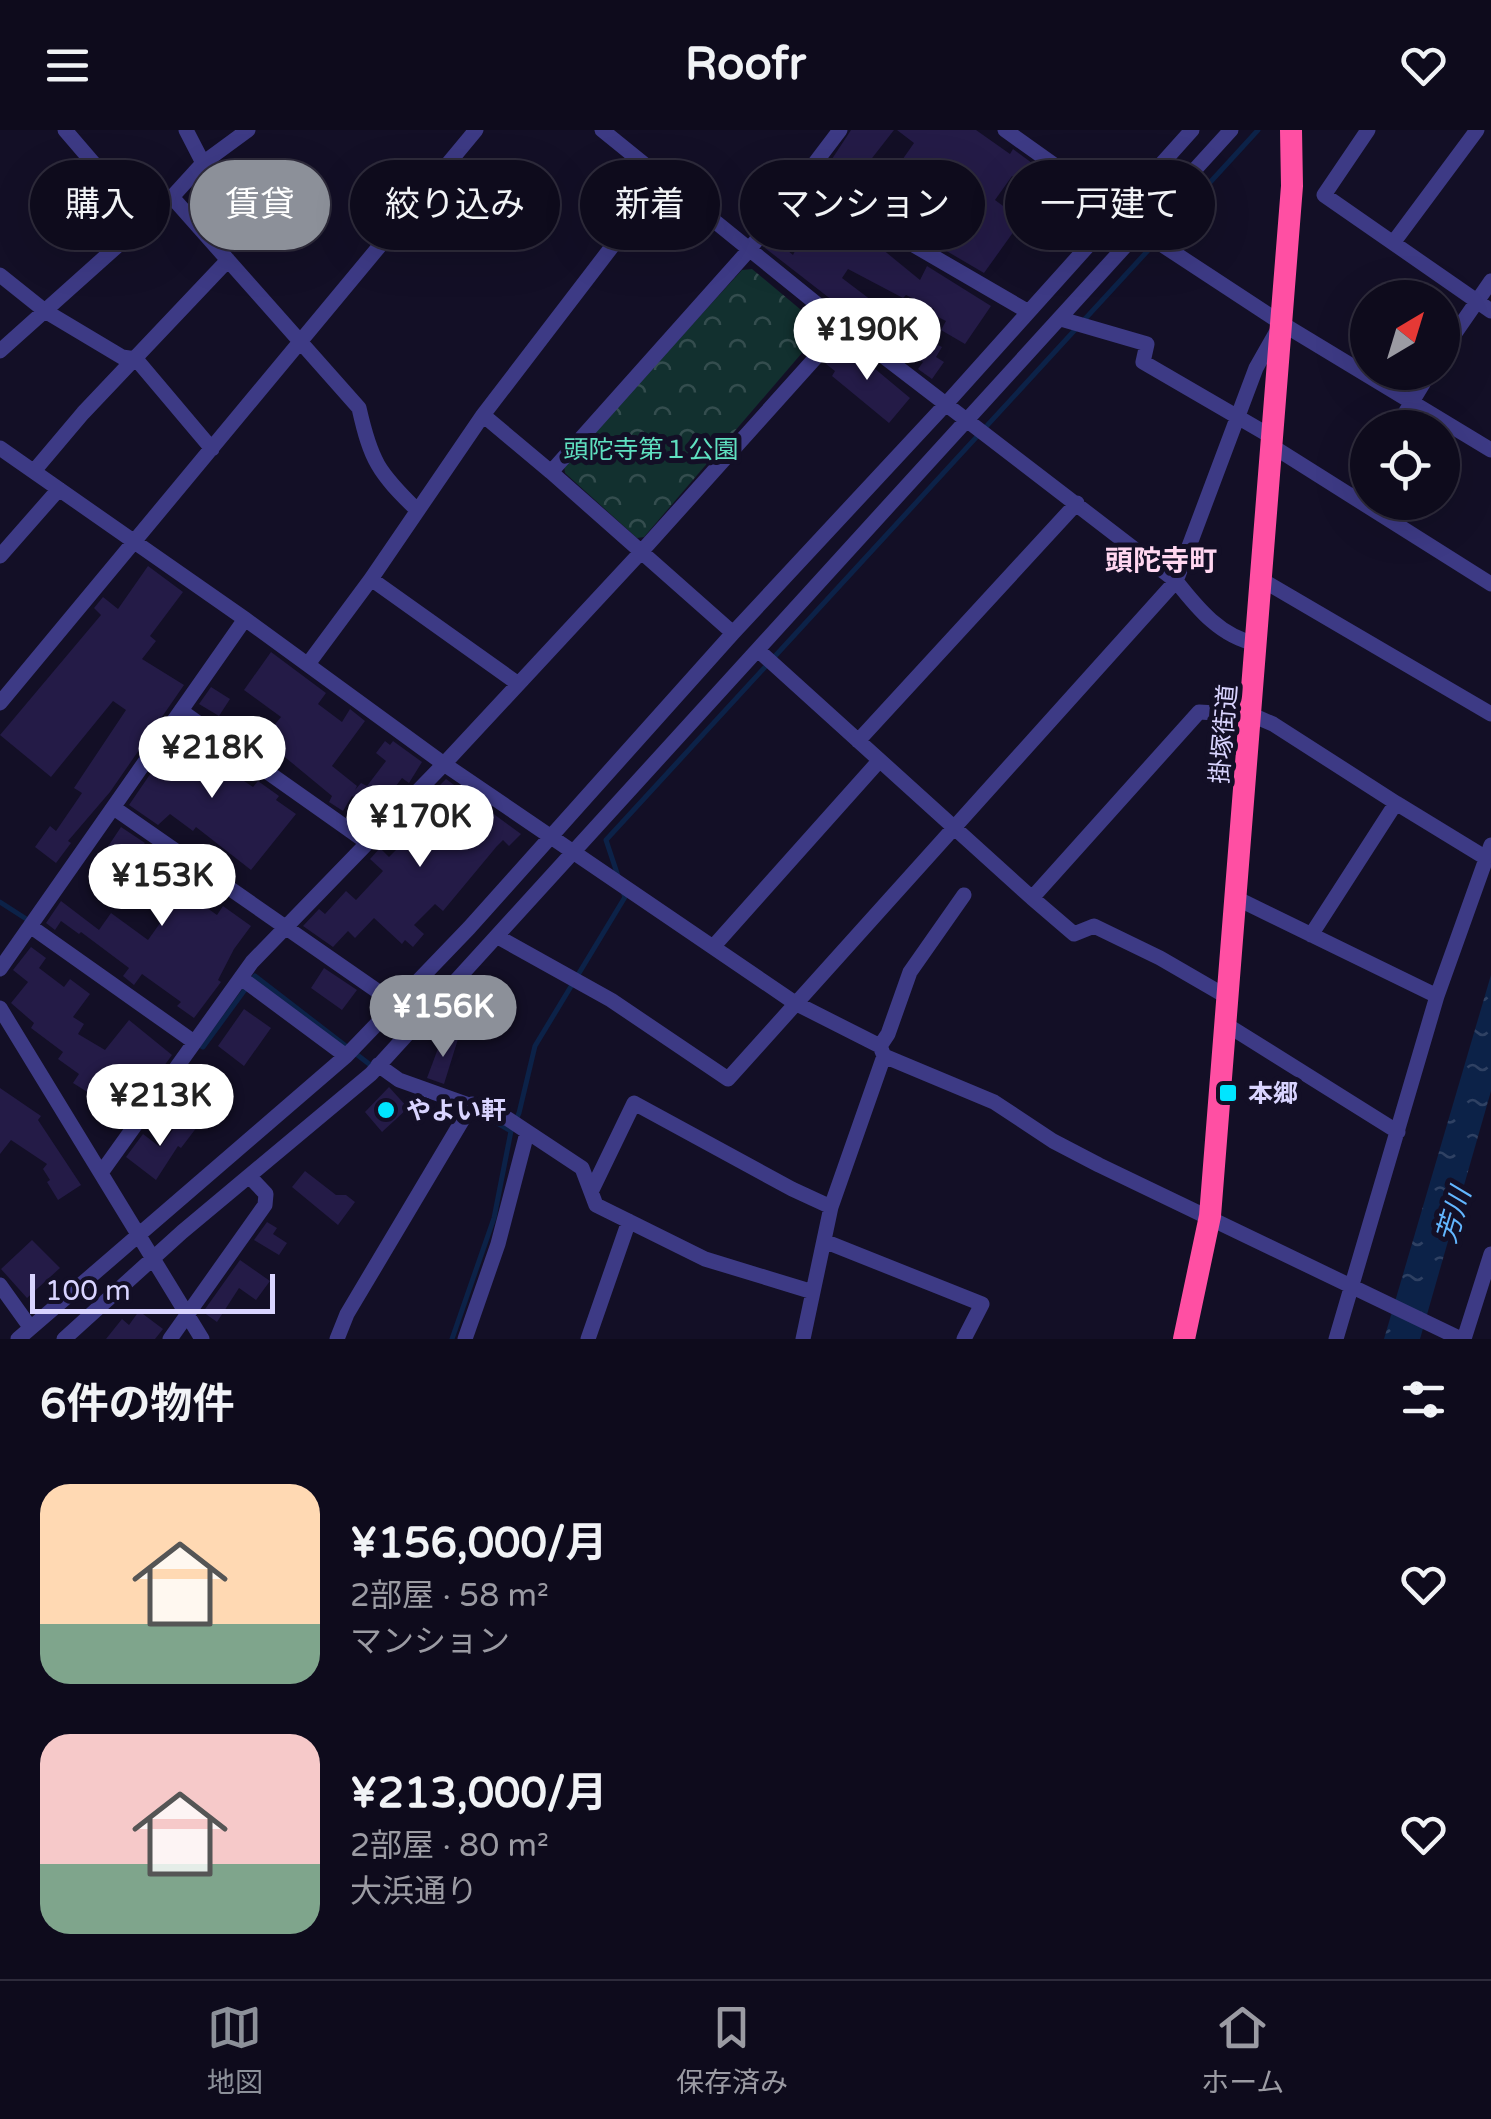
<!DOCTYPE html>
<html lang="ja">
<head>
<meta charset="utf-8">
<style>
	body { margin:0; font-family:"Varela Round","Noto Sans JP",sans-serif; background:#1c1929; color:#f1f3f6; height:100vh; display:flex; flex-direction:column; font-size:38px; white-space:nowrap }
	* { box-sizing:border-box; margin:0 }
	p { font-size:32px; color:#9b9ba3 }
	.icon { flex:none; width:55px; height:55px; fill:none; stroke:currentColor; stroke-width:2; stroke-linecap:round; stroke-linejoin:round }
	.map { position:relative; height:1209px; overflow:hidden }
	.details { display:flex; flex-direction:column; background:#0e0b1c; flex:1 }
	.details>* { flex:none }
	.guide { position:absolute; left:30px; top:30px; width:1432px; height:90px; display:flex; gap:20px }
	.needle { width:65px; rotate:38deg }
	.buttons { position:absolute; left:1350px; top:150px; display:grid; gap:20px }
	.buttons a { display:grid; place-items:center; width:110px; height:110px; border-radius:50%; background:#0e0b1c; box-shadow:0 10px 40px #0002,0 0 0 2px #2e2b3b; font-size:50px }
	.scale { position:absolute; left:30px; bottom:25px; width:245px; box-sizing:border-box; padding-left:10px; border:5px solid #d9d4ff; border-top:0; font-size:28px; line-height:35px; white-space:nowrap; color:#d9d4ff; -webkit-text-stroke:8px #130f26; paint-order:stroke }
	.price { position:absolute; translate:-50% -85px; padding:0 22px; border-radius:35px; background:#fff; color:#222; font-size:32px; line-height:65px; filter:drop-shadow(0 2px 5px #0008) }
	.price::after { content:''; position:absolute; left:50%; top:60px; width:30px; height:22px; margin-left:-15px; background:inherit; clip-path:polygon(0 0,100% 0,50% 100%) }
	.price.current { background:#8c9099; color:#fff }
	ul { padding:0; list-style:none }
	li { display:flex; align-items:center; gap:30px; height:250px; padding:0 40px }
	li span { display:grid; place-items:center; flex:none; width:280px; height:200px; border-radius:30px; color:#555 }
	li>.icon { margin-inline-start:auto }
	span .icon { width:120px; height:120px; fill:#fffc; stroke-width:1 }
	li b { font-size:42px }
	h2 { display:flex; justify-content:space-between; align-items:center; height:120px; padding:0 40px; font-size:42px }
	.pill { padding:0 35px; border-radius:45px; background:#0e0b1c; box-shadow:0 10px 40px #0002,0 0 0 2px #2e2b3b; font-size:35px; line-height:90px }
	.pill.current { background:#8c9099; color:#fff }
	header { display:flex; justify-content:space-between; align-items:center; height:130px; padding:0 40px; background:#0e0b1c; font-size:45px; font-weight:700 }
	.dock { display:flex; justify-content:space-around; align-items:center; height:140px; border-top:2px solid #2e2b3b; background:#0e0b1c; font-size:28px; color:#9b9ba3 }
	.dock a { display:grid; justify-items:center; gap:5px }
	.dock .current { color:#8c9099 }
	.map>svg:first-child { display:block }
	.park { fill:url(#park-crowns) }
	.water { fill:url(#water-ripples) }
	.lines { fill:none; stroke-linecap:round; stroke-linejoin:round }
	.stream { stroke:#0c2248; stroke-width:5 }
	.building { fill:#241b47 }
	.minor { stroke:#3d3a85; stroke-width:15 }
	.highway { stroke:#ff4fa3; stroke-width:22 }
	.poi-dot { fill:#00e5ff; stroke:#130f26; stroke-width:4 }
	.labels { text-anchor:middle; stroke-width:10; stroke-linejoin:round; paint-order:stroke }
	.park-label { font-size:25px; fill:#5fe0c0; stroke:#130f26 }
	.street-label { font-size:25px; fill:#d9d4ff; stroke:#130f26 }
	.poi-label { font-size:25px; font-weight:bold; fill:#d9d4ff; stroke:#130f26; text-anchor:start }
	.neighbourhood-label { font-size:28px; font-weight:bold; fill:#ffd6f0; stroke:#130f26 }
	.water-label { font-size:28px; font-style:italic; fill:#62b6ff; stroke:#130f26 }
</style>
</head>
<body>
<header><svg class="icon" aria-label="menu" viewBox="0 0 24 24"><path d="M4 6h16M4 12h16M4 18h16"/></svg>Roofr<svg class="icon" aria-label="heart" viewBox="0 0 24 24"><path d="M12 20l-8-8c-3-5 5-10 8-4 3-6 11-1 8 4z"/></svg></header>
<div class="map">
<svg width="1491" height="1209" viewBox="0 0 1491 1209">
	<defs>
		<pattern id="park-crowns" width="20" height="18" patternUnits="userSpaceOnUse" patternTransform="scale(2.5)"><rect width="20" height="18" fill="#12302f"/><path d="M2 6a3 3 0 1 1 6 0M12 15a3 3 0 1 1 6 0" fill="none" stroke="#344d4e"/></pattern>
		<pattern id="water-ripples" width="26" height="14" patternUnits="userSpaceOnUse" patternTransform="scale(2.5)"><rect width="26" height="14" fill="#0c2248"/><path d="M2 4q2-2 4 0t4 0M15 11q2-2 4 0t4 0" fill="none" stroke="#2f4163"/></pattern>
	</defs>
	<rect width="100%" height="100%" fill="#130f26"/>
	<path class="park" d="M752,139l67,56v8l-175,204 -7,1 -72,-65 -1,-8 178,-195z"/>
	<path class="water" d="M1491,845v116l-71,248h-36z"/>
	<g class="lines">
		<path class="stream" d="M1160,107l98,-107
			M619,749l-13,-39 547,-595
			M0,772l31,20
			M198,914l5,3 52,-71 118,91
			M492,990l19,11
			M452,1209l42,-121 17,-87 8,-18 16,-67 90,-149 -3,-7"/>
	</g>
	<path class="building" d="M851,0h43l-25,32 20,16 -21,27 -16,-9 10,-13 -30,-24z
		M897,0h79l34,24 3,-5 19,14 -13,17 -7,-4 -17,24 27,20 -38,53 -92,-54 13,-18 -21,-15 30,-43z
		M1063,55l21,17 -17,15 -22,-15z
		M814,83l62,31 44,36 7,-14 64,40 -26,38 -24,-14 5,-9 -14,-7 2,-5 -28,-14 -3,3 -55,-29 -6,9 75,57 25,12 -6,10 8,5 -12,17 -14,-10 5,-7 -28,-13 -130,-101 7,-10 21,17z
		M844,213l66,55 -21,25 -57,-47 3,-5 -9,-7z
		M148,436l35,26 -33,44 6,5 -14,18 42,26 -74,107 -42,49 3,2 -15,20 -21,-16 15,-21 6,5 26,-38 -8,-5 52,-78 -13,-9 -62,76 -51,-42 101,-120 -7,-7 9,-11 15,12z
		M271,522l55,41 -8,11 24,18 8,-13 15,12 -33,45 25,20 -2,4 6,-7 6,3 19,-25 -10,-8 9,-12 5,4 3,-4 29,21 -13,21 -7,-5 -16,21 4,4 -12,13 -26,-20 -9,15 -14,-9 3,-6 -69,-57 18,-22 -37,-27z
		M211,557l19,12 -11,17 -20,-12z
		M181,599l30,24 -3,4 45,30 5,-6 21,15 -3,4 20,14 -45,56 -55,-43 -3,4 -23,-17 -12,11 -29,-20z
		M446,649l75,55 -12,12 -6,-6 -6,6 -54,65 -8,-7 -21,21 10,9 -11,13 -8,-7 -3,4 -28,-26 -19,20 -7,-7 -15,16 -30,-21 16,-17 6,5 21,-23 10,9 27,-29 -13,-12 10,-11 9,9 18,-18 17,-20 -4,-4 20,-20 -5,-5z
		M121,697l24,16 -4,4 10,8 -3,5 40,30 -2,3 31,22 6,-9 28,20 -17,23 -16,31 3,2 -27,36 -17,-12 4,-4 -39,-28 -8,11 -11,-9 6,-8 -48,-36 -2,2 -18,-13 -6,9 -9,-7 15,-22 38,29 12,-17 37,27 15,-21 -66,-56z
		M31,817l15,11 -7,10 25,19 6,-8 20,15 -17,23 11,7 -6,10 27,16 24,-30 43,35 -45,62 -54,-34 6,-9 -21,-15 5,-7 -32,-24 3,-5 -23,-20 17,-21 -15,-12z
		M324,838l33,22 -15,20 -31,-22z
		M244,879l27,19 -27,38 -26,-20z
		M443,905l15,4 -14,45 -17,-6z
		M389,957l19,21 -26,24 -17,-20z
		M0,958l41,28 -3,4 43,65 -23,15 -11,-18 3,-2 -7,-11 4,-5 -36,-24 -11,14z
		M183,986l14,11 -16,21 -3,-2 -22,34 -30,-23 17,-23 17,13z
		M305,1041l31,24h10l9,7 -17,23 -46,-38z
		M267,1092l10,6 -4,6 14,9 -8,12 -25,-15z
		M32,1110l28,28 -33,30 -26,-29z
		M240,1130l30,21 -14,19 -17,-12 -22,34 -14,-10z
		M139,1181l24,18 -8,10h-49l16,-20 7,6z"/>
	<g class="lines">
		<path class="minor" d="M65,0l79,92
			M602,0l242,196 332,255c22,28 45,56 81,63
			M1005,0l114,81
			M1368,0l-44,65 167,116
			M203,33l45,-33
			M800,49l227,132
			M172,67l31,-34 -17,-33
			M1141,101l140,92 210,127
			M1393,113l84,-113
			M0,145l45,36 77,46 14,2 76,90
			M1061,189l86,25 -4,18 129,75
			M0,221l172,-154 187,211c12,53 19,64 58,102
			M1442,222l49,-71
			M483,285l68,57
			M1396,298l34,-56
			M1272,316l219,138
			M0,318l245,171 199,145 351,239 85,43 4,10 110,46 59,39 46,24 362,174
			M34,341l49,-58 145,-153
			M1356,367l12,-21
			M0,426l59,-67
			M371,449l146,104
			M1262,450l229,134
			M733,503l-182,-161 198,-222 91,-120
			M759,521l273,247 167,-186 53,3 21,9 123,79
			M308,534l63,-85 112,-164 180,-235
			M0,573l476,-573
			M181,581l187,132
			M858,611l219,-238
			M114,678l282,196
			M1032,768l42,36 20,-8 66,32 69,40
			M1236,768l201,98
			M30,796l164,116
			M1311,805l85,-132 90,55
			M498,807l113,63 117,79 448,-498 80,-213 21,-37
			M713,817l166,-186
			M0,839l245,-350
			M241,848l105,78
			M0,878l202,331
			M1227,895l171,107
			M880,916l8,-12 22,-62 54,-77
			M378,935l21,15 109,39 74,49 14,37 109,54 108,33
			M101,1043l151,-211 192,-198 198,-213 202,-225
			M591,1062l43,-89 158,86 39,18
			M824,1111l158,63 -18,35
			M0,1155l30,42
			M18,1209l328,-283 123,-128 264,-295 213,-229 246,-274
			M64,1209l118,-107 189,-158 860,-944
			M170,1209l95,-134 1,-11 -17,-18
			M337,1209l10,-25 125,-210
			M465,1209l33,-95 29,-111
			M588,1209l41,-118
			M803,1209l28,-132 53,-151
			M1336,1209l101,-343 54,-151
			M1464,1209l27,-85"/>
		<path class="highway" d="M1184,1209l26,-123 82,-1030 -1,-56"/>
	</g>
	<g class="poi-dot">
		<rect x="1218" y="953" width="20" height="20" rx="5"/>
		<circle cx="386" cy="980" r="10"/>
	</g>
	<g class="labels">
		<g class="park-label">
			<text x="651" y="328">頭陀寺第１公園</text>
		</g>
		<g class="street-label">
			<text transform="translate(1223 604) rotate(-85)" y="9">掛塚街道</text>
		</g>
		<g class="poi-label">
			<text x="1248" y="972">本郷</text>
			<text x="406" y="989">やよい軒</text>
		</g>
		<g class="neighbourhood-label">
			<text x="1161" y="440">頭陀寺町</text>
		</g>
		<g class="water-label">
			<text transform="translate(1453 1085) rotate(-73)" y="10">芳川</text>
		</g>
	</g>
</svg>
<div class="buttons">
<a><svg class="needle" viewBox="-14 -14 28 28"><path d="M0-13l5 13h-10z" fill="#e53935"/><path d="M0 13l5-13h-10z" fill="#9b9ba3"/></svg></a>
<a><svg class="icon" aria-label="locate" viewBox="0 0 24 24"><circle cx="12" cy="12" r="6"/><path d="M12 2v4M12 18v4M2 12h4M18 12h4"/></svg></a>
</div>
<div class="scale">100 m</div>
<b class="price" style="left:867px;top:253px">¥190K</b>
<b class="price" style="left:212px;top:671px">¥218K</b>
<b class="price" style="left:420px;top:740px">¥170K</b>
<b class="price" style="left:162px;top:799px">¥153K</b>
<b class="price current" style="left:443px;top:930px">¥156K</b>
<b class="price" style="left:160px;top:1019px">¥213K</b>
<div class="guide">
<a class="pill">購入</a>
<a class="pill current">賃貸</a>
<a class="pill">絞り込み</a>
<a class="pill">新着</a>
<a class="pill">マンション</a>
<a class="pill">一戸建て</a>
</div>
</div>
<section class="details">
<h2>6件の物件<svg class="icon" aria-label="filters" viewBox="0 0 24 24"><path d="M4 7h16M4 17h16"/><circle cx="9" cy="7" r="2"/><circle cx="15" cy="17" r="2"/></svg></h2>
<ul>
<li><span style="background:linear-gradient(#ffd9b3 70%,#7fa58c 0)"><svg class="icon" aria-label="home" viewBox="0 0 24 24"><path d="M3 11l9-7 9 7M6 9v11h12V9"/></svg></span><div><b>¥156,000/月</b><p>2部屋 · 58 m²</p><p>マンション</p></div><svg class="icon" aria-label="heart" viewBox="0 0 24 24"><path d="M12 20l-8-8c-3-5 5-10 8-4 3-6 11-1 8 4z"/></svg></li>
<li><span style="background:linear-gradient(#f6c9c9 65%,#7fa58c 0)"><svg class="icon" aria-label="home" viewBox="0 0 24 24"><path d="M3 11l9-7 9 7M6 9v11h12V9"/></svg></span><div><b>¥213,000/月</b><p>2部屋 · 80 m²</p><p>大浜通り</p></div><svg class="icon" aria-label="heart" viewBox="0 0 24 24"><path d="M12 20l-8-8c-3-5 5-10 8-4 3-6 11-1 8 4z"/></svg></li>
</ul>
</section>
<nav class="dock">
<a class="current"><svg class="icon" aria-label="map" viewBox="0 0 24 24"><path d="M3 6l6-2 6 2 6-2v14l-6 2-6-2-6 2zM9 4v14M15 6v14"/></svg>地図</a>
<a><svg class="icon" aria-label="saved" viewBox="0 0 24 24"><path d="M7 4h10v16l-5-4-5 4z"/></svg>保存済み</a>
<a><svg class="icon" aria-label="home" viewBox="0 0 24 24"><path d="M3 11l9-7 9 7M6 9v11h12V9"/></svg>ホーム</a>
</nav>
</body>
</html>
